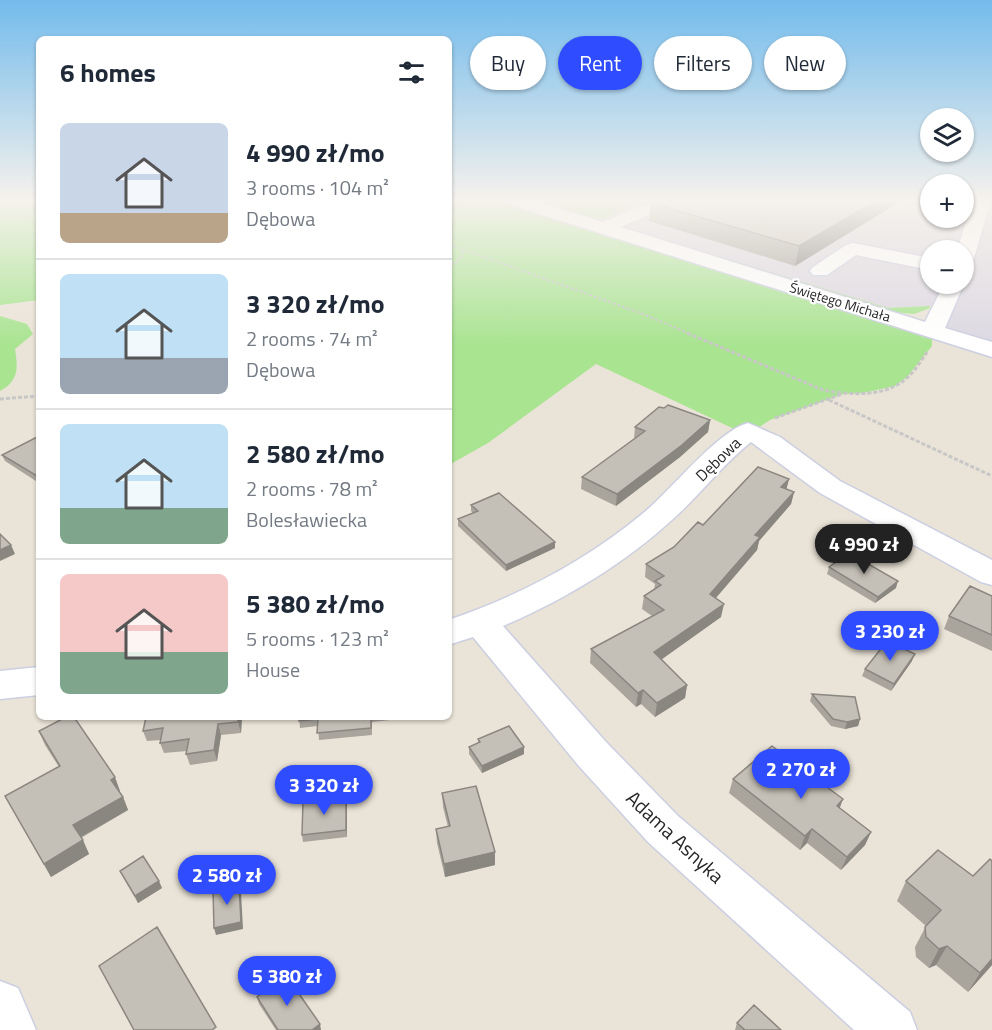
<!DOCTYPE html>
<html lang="en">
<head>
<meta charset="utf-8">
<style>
	body { margin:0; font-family:"Titillium Web",sans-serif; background:#f2f2f3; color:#1f2937; height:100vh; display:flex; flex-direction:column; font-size:22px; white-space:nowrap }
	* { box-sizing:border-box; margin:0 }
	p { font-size:20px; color:#747a83 }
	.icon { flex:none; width:33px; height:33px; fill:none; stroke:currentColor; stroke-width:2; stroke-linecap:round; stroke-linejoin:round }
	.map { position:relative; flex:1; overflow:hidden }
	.side { position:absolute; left:36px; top:36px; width:416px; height:684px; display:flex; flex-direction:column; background:#fff; border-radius:9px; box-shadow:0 2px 4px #0004 }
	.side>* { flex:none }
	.banner { position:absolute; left:470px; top:36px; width:432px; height:54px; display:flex; gap:12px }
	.fabs { position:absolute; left:920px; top:108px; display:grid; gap:12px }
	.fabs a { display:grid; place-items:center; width:54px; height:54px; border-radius:50%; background:#fff; box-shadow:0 2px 4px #0004; font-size:30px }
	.price { position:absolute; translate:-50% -51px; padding:0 14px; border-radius:21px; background:#2f4cff; color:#fff; font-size:20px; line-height:39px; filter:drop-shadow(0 2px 3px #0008) }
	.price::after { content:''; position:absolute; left:50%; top:36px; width:18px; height:14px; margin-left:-9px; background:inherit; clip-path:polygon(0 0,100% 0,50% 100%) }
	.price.current { background:#222; color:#fff }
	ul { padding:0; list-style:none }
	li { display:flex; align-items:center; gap:18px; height:150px; padding:0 24px }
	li+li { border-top:2px solid #e0e1e3 }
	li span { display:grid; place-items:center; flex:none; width:168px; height:120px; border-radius:9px; color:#555 }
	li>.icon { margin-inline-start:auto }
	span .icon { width:72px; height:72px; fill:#fffc; stroke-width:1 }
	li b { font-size:26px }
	h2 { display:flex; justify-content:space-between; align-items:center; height:72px; padding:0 24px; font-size:26px }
	.chip { padding:0 21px; border-radius:27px; background:#fff; box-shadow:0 2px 4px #0004; font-size:21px; line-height:54px }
	.chip.current { background:#2f4cff; color:#fff }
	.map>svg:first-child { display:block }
	.industrial { fill:#dcd8e2; fill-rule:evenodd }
	.green { fill:#a9e491 }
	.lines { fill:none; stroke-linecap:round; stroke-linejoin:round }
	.minor-casing { stroke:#cccfe1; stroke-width:3 }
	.path-far1 { stroke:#c7c7c7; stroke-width:2; stroke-dasharray:3 2; stroke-linecap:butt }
	.path { stroke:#c7c7c7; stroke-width:3; stroke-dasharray:4 2; stroke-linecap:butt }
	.minor { fill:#fff; fill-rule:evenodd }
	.wall { fill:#a9a59d }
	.shaded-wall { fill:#8a8680 }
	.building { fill:#c5c0b7; stroke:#8a8680; stroke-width:1.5 }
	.labels { text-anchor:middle; stroke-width:4.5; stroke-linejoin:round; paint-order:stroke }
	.far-street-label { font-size:14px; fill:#272727; stroke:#fff }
	.street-label { font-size:16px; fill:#272727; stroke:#fff }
	.near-street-label { font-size:20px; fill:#272727; stroke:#fff }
</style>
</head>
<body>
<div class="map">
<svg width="992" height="1030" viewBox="0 0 992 1030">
	<rect width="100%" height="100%" fill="#eae3d7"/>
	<path class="industrial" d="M538,201h392v17h33v-17h29v149l-60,-19 13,-29 -15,4 -42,2zM930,250h33v34h-33z"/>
	<path class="green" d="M0,201h39v99l-39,5z
		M449,201h53l430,135v10l-25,31 -12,9 -32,7 -20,1 -73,26 -23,15 -151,-71 -108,79 -39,22z
		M538,201h103l-41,19 288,88 42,-2v2l-16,6 -22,-2z
		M0,316l27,8 6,10 -18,15c3,19 4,32 -15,42z"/>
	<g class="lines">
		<g class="minor-casing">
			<path id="minor" d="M508,201h27l68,21 49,-21h23l-3,4 -51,22 304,95 19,-38 19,-2 1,2 -19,44 47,14v15l-481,-152z
				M973,201h18l-18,60 -3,4 -7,2v-17h-6z
				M853,243l77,15v12l-74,-15 -29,20h-14l-3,-4 3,-4 33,-22z
				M748,423l32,14 60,44 152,79v25l-11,-3 -161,-89 -69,-51c-29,23 -51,53 -78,77 -49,45 -109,81 -170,107l103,116 72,74 232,196 7,18h-63l-206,-188 -70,-77 -105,-128 -25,8v-25c69,-23 137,-59 193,-105 28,-22 76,-84 107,-92z
				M39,667v28l-39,4v-28z
				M0,981l18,7 18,42h-36z"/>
		</g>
		<path class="path-far1" d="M448,244l195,70 47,20
			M448,267l12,-8 3,-10"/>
		<path class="path" d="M687,333l136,57c27,5 63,8 85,-13 8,-7 14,-18 20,-26
			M0,399l39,-3
			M829,400l163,76
			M775,418l67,-24"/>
		<use href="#minor" class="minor"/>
	</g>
	<path class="wall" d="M656,201h245l-106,65 -146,-45 2,-18z
		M710,420l-2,12 -28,25 -64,49 -35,-17 1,-12 52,-38 1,-12z
		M39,436v47l-34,-22 -3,-6z
		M789,479l-3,10 8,3 -3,12 -32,37 -2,9 -41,48 5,19 -60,43 26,25 -2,13 -30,19 -14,-13 -5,3 -46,-44 1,-14 61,-33 -10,-7 2,-13 10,-6 1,-6 -10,-7 1,-13z
		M471,505l84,37v6l-49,23 -48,-45v-7l15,-6 -2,-2z
		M829,567l67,21 -21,15 -48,-29z
		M992,596v55l-48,-22 5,-13z
		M912,661l-21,30 -29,-15 3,-7z
		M812,694l48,25 -2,7 -13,3 -14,-3 -21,-25z
		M242,717l-1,16 -20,2 -4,26 -27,4 -4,-11 1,-3 -23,2 -4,-10 1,-3 -14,1 -4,-10z
		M299,717h91v3l-18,2v13l-53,5 -1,-14 -18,2z
		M39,731l81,60h-1l4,6 5,13 -47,28 8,16 -38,23 -39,-68 47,-42 -14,-22z
		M478,739l46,15 -42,19 -13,-19v-7l9,-4z
		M733,779l107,29 31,24 -6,13 -24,25 -34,-27 -7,7 -71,-57z
		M442,793l53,59v13l-50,12 -8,-34 -1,-14 12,-2 -5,-20z
		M347,803v34l-44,5 -1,-7z
		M938,850l54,115 -24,27 -32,-27 -7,3 -13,-11 -1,-10 11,-21 -29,-25 9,-20z
		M120,871l42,17 -24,15 -15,-26z
		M257,997l64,33h-45l-17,-26z
		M737,1023l44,7h-46z"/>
	<path class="shaded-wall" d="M876,201h25l-106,65 4,-20z
		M710,420l-2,12 -28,25 -64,49 1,-12z
		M789,479l-3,12 -5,-4z
		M794,492l-3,12 -32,37 -2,9 -50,58 3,-14 45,-59z
		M555,542v6l-49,23v-6z
		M11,545l4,9 -15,7v-11z
		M898,581l-2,7 -21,15 3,-6z
		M724,604l-3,13 -69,49 2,-14z
		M915,654l-3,7 -21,30 3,-7z
		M687,685l-2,13 -30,19 2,-14z
		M643,690l-2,14 -5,3 2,-14z
		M238,717h4l-1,16 -3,-11z
		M860,719l-2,7 -13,3 2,-7z
		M218,724l3,11 -4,26 -3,-11z
		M524,747v7l-42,19v-7z
		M115,777l5,14 -3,2 -6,-13z
		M346,796l1,7v34l-1,-7z
		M123,797l5,13 -49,28 -6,-13z
		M843,799l-5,14 -1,-7z
		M812,829l-5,14 -7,7 5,-14z
		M871,832l-6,13 -24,25 6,-13z
		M83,840l6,14 -38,23 -7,-13z
		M495,852v13l-50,12 -1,-13z
		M159,881l3,7 -24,15 -3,-7z
		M239,885l2,7 2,37 -27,6 -2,-7z
		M947,946l-11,19 -7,3 10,-19z
		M992,959v6l-24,27 12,-19z
		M320,1024l1,6h-9z"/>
	<path class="building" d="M656,201h220l-77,45 -148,-43z
		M668,405l42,15 -28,25 -65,49 -35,-17 63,-46 -10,-4 24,-20 5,1z
		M39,436v39l-2,1 -35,-21z
		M758,467l31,12 -8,8 13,5 -39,43 5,2 -50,57 14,10 -70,48 33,33 -30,18 -14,-13 -5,3 -47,-44 73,-39 -20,-14 17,-11 -6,-4 9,-5 -18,-12 28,-17 24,-25 5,3z
		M499,493l56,49 -49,23 -48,-46 20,-8 -7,-6z
		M0,534l11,11 -11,5z
		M849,553l49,28 -20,16 -49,-30z
		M970,586l22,10v39l-43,-19z
		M887,641l28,13 -21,30 -29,-15z
		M812,694l43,3 5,22 -13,3 -14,-3z
		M66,717h8l41,60 -4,3 12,17 -50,28 10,15 -39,24 -39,-68 55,-30 -21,-35z
		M146,717h92v5l-20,2 -4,26 -28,4 3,-15 -29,4 3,-15 -20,3z
		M299,717h72v11l-54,5 1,-14 -19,2z
		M509,726l15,21 -42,19 -13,-19 11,-5 -2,-3z
		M772,746l71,53 -6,7 34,26 -24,25 -35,-28 -7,7 -72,-57z
		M476,786l19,66 -51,12 -8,-35 14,-3 -8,-33z
		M346,796v34l-44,5 1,-34z
		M938,850l35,26 17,-17 2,2v98l-12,14 -33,-27 -8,3 -13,-12 -1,-10 16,-17 -35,-29z
		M143,856l16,25 -24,15 -15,-25z
		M239,885l2,37 -27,6 -1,-38z
		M157,927l59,100 -4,3h-78l-35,-64z
		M286,975l34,49 -8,6h-34l-21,-33z
		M754,1005l27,25h-38l1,-1 -7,-6z"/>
	<linearGradient id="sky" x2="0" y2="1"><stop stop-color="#73bbec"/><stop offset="0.58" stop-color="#f6f2ed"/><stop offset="1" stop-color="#f6f2ed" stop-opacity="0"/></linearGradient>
	<rect width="992" height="345" fill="url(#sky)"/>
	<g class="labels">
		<g class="far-street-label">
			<text transform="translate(840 302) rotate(17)" y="5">Świętego Michała</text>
		</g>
		<g class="street-label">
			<text transform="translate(718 459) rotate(-44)" y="6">Dębowa</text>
		</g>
		<g class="near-street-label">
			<text transform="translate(675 837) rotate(43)" y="7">Adama Asnyka</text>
		</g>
	</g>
</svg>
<div class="fabs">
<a><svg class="icon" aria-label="layers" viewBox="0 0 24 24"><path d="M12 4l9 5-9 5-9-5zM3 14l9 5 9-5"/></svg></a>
<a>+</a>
<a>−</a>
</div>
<b class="price current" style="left:864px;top:575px">4 990 zł</b>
<b class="price" style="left:890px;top:662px">3 230 zł</b>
<b class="price" style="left:801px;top:800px">2 270 zł</b>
<b class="price" style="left:324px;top:816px">3 320 zł</b>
<b class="price" style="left:227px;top:906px">2 580 zł</b>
<b class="price" style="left:287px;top:1007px">5 380 zł</b>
<div class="banner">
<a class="chip">Buy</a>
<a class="chip current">Rent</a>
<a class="chip">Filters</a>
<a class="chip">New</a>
</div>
<section class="side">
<h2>6 homes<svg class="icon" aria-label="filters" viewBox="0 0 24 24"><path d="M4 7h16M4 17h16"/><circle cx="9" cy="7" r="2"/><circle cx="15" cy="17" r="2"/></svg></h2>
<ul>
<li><span style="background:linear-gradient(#c9d6e8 75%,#b9a48a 0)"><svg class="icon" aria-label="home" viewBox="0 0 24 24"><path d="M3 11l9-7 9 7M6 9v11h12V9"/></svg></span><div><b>4 990 zł/mo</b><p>3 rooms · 104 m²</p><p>Dębowa</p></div></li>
<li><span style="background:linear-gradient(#bfe0f5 70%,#9aa5b1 0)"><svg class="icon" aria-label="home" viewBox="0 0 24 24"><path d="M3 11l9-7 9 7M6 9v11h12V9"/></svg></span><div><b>3 320 zł/mo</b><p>2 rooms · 74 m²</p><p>Dębowa</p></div></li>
<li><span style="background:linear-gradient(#bfe0f5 70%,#7fa58c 0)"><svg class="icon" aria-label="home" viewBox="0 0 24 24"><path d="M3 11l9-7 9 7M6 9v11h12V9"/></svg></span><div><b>2 580 zł/mo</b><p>2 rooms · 78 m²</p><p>Bolesławiecka</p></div></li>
<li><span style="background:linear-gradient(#f6c9c9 65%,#7fa58c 0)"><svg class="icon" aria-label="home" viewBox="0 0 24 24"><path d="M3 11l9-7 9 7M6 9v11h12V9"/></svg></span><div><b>5 380 zł/mo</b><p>5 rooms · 123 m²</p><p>House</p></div></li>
</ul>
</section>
</div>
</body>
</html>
